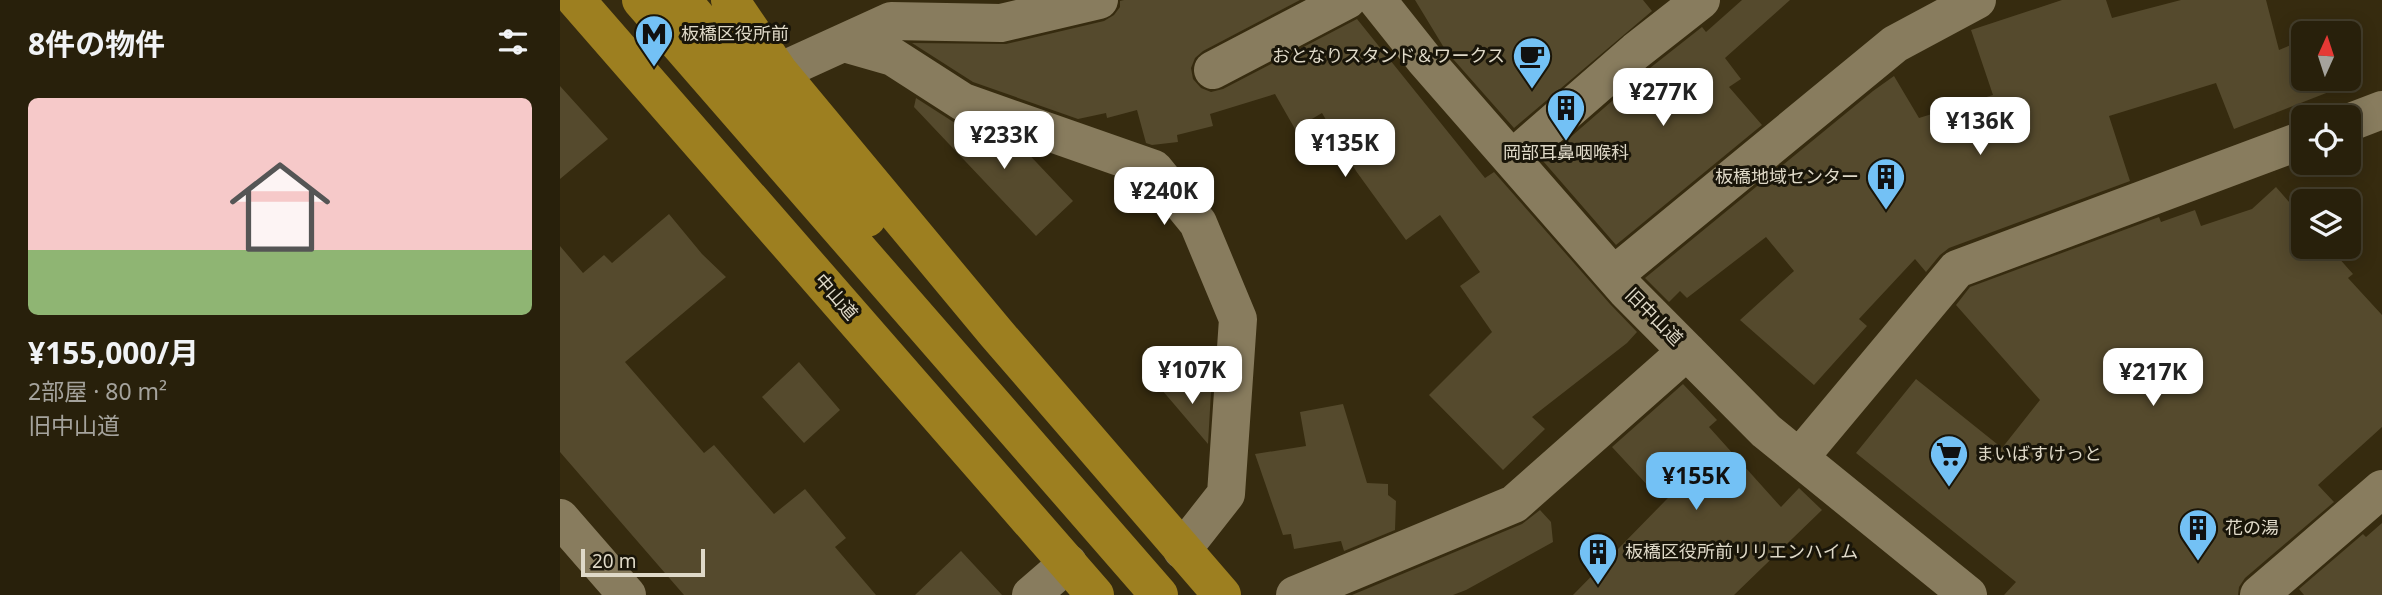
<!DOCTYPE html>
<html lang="ja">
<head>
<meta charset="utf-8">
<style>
	body { margin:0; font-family:"Noto Sans","Noto Sans JP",sans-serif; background:#342d19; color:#f1f3f6; height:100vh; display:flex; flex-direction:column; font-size:26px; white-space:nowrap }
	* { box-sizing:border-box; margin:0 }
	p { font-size:23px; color:#a5a39d }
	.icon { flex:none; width:38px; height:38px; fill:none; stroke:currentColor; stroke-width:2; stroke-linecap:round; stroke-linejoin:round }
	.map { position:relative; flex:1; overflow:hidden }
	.side { display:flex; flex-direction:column; background:#28200b; width:560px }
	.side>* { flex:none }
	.needle { width:46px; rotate:3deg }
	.tools { position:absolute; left:1731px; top:21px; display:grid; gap:14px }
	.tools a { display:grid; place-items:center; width:70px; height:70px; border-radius:10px; background:#28200b; box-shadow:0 4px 18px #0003,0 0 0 2px #443e2c; font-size:35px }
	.scale { position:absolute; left:21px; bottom:18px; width:124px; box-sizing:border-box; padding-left:7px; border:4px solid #dfd9c8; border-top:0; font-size:19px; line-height:24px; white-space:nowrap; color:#dfd9c8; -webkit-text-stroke:5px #191509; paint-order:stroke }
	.price { position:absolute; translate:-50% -60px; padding:0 16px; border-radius:14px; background:#fff; color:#222; font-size:23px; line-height:46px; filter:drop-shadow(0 2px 4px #0008) }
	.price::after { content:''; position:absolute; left:50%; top:42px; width:21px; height:16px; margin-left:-10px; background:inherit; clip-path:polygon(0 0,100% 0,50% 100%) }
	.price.on { background:#73c1f5; color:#111 }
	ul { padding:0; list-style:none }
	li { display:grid; align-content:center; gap:14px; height:371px; padding:0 28px }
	li span { display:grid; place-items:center; height:217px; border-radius:10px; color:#555 }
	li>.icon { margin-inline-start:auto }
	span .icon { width:126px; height:126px; fill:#fffc; stroke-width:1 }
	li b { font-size:30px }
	h2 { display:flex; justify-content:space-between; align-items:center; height:84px; padding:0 28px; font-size:30px }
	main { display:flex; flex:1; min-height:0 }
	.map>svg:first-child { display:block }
	.building { fill:#554a2d }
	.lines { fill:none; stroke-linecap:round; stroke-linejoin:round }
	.minor { stroke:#887c5e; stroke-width:38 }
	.highway { stroke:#9d7f20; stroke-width:38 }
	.labels { text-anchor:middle; stroke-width:6; stroke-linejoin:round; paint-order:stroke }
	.poi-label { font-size:18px; fill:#dfd9c8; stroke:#191509; text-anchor:start }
	.street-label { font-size:18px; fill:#dfd9c8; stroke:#191509 }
</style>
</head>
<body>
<main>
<section class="side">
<h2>8件の物件<svg class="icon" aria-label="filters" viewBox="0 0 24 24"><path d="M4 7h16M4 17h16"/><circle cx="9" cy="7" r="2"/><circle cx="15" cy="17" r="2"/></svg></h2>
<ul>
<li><span style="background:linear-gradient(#f6c9c9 70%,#8fb573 0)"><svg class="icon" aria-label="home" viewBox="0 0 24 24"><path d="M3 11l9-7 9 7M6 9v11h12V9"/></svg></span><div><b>¥155,000/月</b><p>2部屋 · 80 m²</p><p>旧中山道</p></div></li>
</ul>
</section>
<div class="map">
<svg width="1822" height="595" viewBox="0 0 1822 595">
	<rect width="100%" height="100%" fill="#362b0f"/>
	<path class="building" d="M564,0h176l-97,51 -8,7 -4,10 2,11 8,9 10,4 12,-3 134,-70 128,159 9,-6 116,132 27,28 -10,11 -95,74 13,12 -42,41 -74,-75 63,-63 -32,-46 20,-14 -40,-57 -34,25 -50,-69 -34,-58 -27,16 -20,-35 -65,20 3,12 -36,9 1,7 -26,3 -6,-2 -9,-33 -30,8 -1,-5 -28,6 -105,-37 -61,-39 94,1 98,-23 10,-6 6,-8v-6z
		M855,0h228l9,11 -138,117 -68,-77z
		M1182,0h48l-65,58 16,21 -12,8 33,38 -146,120 -73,-84 107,-93 52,-41 4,5z
		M1502,0h44l6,18 69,-18h85l13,50 24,-10v39h45v-33l14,33 -128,50 -18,-46 -107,33 21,65 -181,67 -9,7 -14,17 -11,-13 -56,60 8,7 -53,59 -74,-65 54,-49 -28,-34 -79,61 -7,-7 -11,11 -24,-24 228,-187 21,-15 25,42 74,-23 -22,-65z
		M0,86l48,53 -48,40z
		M356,98l39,25 65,22 53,56 -37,35 -122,-129z
		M1716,187l27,31v29h26l24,27 -5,4 34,37v112l-64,58 16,17 -89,76 -6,9 -1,8h-234l12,-13 -160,-129 60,-74 86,69 38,-48 -84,-95 14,-18 189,-70 2,5 34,-12 6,16 51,-17z
		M109,214l33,40 24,23 -101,85 79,91 10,-8 60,69 31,-25 41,49 -11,9 41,48h-192l-124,-143v-206l23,27 21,-18 8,8z
		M239,362l41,48 -36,33 -42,-46z
		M596,383l55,9 -3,52z
		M1123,384l34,36 -8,7 72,80 18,-19 23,22 -88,85h-161l137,-140 -60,33 -38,-41z
		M783,404l24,79 21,1v11l8,6 -1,29 -51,21 -3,-10 -47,8 -3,-15 -8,1 -28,-81 51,-8 -6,-34z
		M980,510l11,12 2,20 -87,48 -13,5h-101l170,-71z
		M1822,523v72h-78l-5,-6 64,-55 3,3z
		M401,551l41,44h-87z"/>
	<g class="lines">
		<path class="minor" d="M817,0l47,59 202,231 140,141 202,164
			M284,43l49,14 70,45 191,67 44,54 40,96 -12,175 -44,56
			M653,70l134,-70
			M219,72l112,-51 110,2 98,-23
			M1788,123l34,-13
			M952,159l124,-108 65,-51
			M1054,275l281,-231 82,-44
			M1239,458l158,-189 346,-129
			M0,518l67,77
			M471,595l37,-32
			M735,595l219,-91 173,-153
			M1699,595l123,-106"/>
		<path class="highway" d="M16,0l519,595
			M81,0l518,595
			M122,0l185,218
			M170,0l49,72 217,261 226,262"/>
	</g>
	<defs>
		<g id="metro-pin" transform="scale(2.0125)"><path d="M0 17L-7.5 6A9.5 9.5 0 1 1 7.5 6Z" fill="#73c1f5" stroke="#191509"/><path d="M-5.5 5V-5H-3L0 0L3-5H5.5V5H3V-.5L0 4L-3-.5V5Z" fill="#111"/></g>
		<g id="cafe-pin" transform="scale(2.0125)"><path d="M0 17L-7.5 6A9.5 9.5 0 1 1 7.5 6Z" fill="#73c1f5" stroke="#191509"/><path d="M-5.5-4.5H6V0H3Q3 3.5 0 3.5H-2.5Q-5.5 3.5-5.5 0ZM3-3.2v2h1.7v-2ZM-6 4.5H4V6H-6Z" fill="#111"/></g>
		<g id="building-pin" transform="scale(2.0125)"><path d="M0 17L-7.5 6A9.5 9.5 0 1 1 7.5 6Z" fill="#73c1f5" stroke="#191509"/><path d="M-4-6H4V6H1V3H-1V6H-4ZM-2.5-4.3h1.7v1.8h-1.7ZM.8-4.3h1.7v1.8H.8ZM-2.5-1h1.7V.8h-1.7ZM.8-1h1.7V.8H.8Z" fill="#111"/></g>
		<g id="supermarket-pin" transform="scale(2.0125)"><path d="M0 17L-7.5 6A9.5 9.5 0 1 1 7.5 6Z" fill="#73c1f5" stroke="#191509"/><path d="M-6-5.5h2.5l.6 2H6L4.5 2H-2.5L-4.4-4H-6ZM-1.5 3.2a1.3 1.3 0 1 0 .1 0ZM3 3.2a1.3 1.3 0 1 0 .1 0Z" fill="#111"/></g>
	</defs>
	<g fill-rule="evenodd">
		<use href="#metro-pin" x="94" y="34"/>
		<use href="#cafe-pin" x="972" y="56"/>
		<use href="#building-pin" x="1006" y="108"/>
		<use href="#building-pin" x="1326" y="177"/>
		<use href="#supermarket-pin" x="1389" y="454"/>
		<use href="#building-pin" x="1638" y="528"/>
		<use href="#building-pin" x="1038" y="552"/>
	</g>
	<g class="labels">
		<g class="poi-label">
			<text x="121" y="40">板橋区役所前</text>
			<text x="945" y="62" text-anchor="end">おとなりスタンド＆ワークス</text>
			<text x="1006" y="159" text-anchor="middle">岡部耳鼻咽喉科</text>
			<text x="1299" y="183" text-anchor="end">板橋地域センター</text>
			<text x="1416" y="460">まいばすけっと</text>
			<text x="1665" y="534">花の湯</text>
			<text x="1065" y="558">板橋区役所前リリエンハイム</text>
		</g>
		<g class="street-label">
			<text transform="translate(276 297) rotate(49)" y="6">中山道</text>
			<text transform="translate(1094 317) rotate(45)" y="6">旧中山道</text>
		</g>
	</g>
</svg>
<div class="tools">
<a><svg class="needle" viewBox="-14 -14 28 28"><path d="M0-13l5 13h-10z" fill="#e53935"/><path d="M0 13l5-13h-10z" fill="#a5a39d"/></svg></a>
<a><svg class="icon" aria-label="locate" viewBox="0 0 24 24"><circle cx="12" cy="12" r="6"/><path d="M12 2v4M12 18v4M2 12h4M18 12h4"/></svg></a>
<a><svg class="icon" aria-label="layers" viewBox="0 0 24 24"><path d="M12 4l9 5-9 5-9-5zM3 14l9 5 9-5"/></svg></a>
</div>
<div class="scale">20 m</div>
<b class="price" style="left:1103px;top:128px">¥277K</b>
<b class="price" style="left:1420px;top:157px">¥136K</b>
<b class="price" style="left:444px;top:171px">¥233K</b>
<b class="price" style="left:785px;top:179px">¥135K</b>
<b class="price" style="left:604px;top:227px">¥240K</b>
<b class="price" style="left:632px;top:406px">¥107K</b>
<b class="price" style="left:1593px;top:408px">¥217K</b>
<b class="price on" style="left:1136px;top:512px">¥155K</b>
</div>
</main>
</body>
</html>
